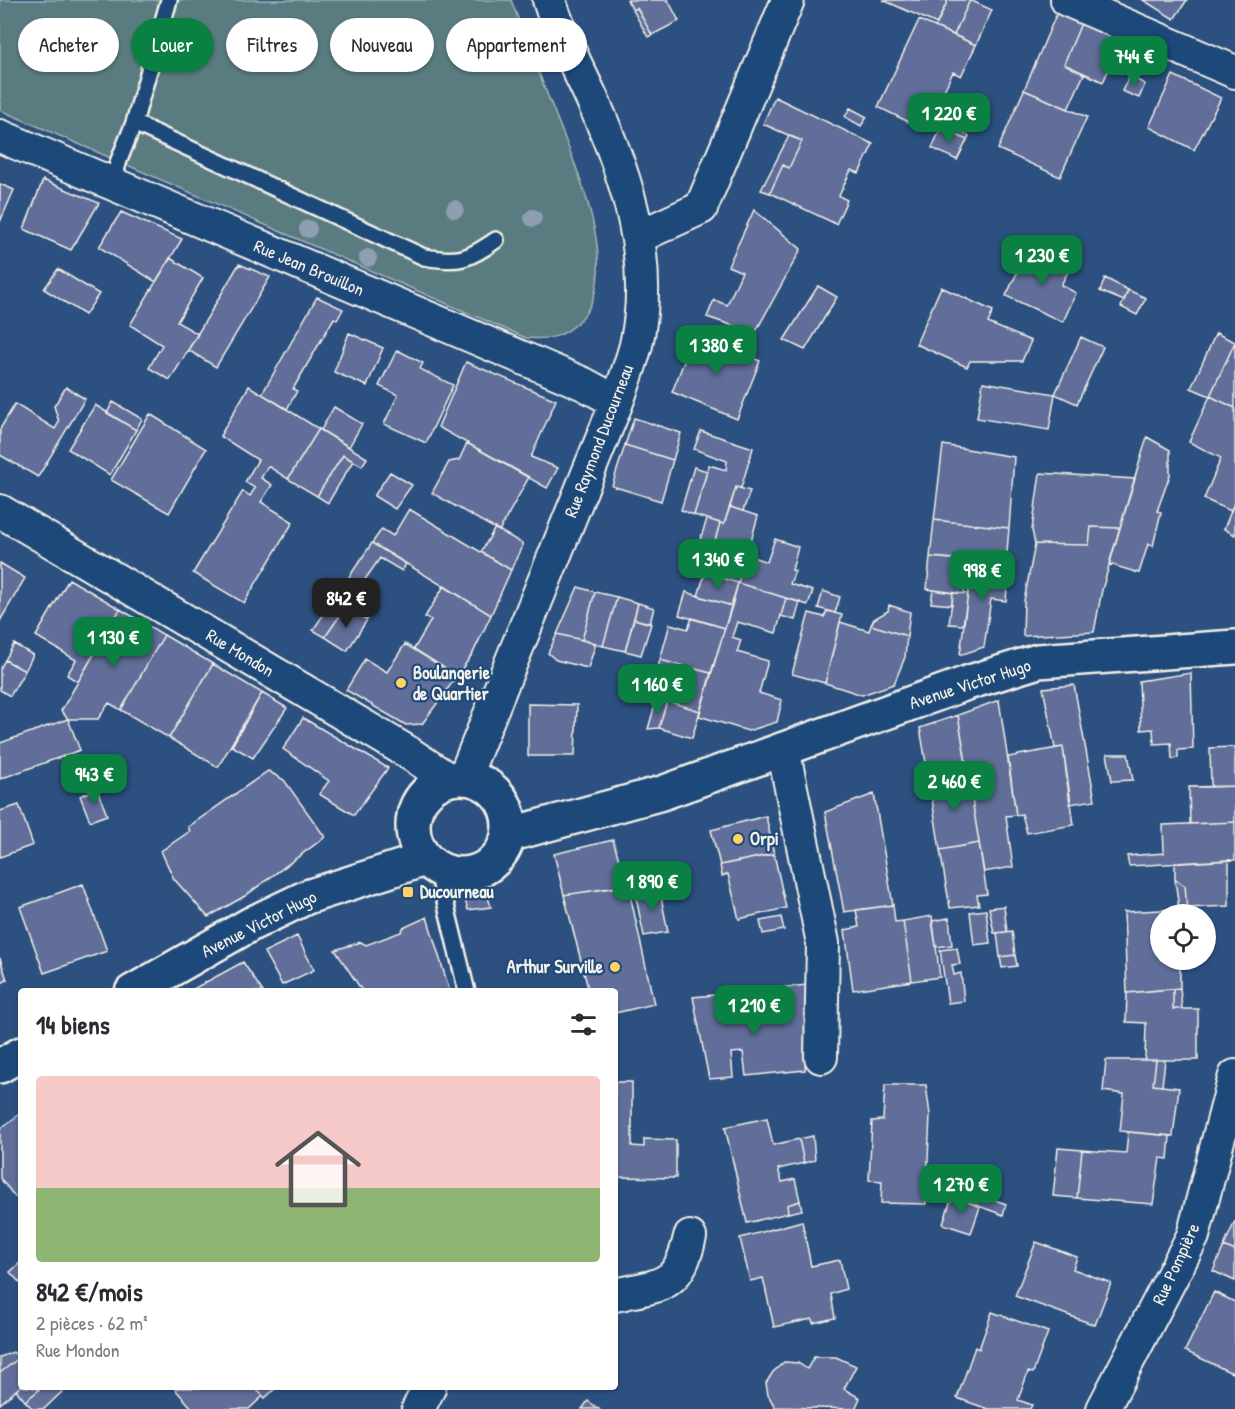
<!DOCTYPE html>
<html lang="fr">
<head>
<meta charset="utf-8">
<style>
	body { margin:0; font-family:"Patrick Hand",sans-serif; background:#f2f2f3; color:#2b2b33; height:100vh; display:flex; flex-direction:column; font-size:22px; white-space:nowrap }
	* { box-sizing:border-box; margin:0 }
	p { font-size:20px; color:#7c7c81 }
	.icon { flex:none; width:33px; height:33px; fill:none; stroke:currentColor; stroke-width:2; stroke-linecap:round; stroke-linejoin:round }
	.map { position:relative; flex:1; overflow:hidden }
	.details { position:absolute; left:18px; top:988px; width:600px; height:402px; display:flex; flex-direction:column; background:#fff; border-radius:6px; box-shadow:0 2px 4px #0004 }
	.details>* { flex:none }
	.top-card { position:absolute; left:18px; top:18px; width:600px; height:54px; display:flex; gap:12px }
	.buttons { position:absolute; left:1150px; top:904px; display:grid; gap:12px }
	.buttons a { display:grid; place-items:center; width:66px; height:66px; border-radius:50%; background:#fff; box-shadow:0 2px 4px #0004; font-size:30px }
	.price { position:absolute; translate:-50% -51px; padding:0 14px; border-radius:12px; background:#0b8043; color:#fff; font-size:20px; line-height:39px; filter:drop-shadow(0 2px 3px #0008) }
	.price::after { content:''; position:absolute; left:50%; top:36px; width:18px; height:14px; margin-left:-9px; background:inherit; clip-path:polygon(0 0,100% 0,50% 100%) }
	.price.selected { background:#222; color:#fff }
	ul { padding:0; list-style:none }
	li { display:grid; align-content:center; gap:12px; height:318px; padding:0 18px }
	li+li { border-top:2px solid #e1e1e2 }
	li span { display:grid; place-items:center; height:186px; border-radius:6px; color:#555 }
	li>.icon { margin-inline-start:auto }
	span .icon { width:108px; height:108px; fill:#fffc; stroke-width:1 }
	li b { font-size:26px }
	h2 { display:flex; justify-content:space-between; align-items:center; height:72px; padding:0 18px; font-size:26px }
	.chip { padding:0 21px; border-radius:27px; background:#fff; box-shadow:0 2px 4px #0004; font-size:21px; line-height:54px }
	.chip.selected { background:#0b8043; color:#fff }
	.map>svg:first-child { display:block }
	.green { fill:#5a7c81; stroke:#a7b6b4; stroke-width:1.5 }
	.building { fill:#616e99; stroke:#f4f1e8; stroke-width:1.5 }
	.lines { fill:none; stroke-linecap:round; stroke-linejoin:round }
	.lane-casing { stroke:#f4f1e8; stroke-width:20 }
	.street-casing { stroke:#f4f1e8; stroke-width:36 }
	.secondary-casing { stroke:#f4f1e8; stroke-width:38 }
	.lane { stroke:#1f4a7a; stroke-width:15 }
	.street { stroke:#1f4a7a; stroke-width:32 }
	.secondary { stroke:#1f4a7a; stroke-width:33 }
	.tree { fill:#8d9fb1 }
	.poi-dot { fill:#ffd166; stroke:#1f4a7a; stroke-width:2 }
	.labels { text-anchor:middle; stroke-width:4.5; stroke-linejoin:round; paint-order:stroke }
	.street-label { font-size:18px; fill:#f4f1e8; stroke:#1f4a7a }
	.poi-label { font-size:18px; font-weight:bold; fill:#f4f1e8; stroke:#1f4a7a; text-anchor:start }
</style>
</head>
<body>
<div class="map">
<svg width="1235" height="1409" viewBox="0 0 1235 1409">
	<rect width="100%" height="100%" fill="#2c5180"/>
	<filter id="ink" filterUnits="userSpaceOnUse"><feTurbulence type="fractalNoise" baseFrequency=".0167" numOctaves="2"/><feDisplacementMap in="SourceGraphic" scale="12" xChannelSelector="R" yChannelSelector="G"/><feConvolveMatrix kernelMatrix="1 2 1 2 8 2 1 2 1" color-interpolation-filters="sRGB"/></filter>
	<g filter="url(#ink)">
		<path class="green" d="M0,0h511c14,37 28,74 43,111 20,52 70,157 28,207 -16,19 -32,22 -56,20l-526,-228z"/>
		<path class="building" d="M627,0h41l11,21 -27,14 -15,-27 -4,2z
			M883,0h65l-11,24z
			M948,0h22l-16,35 -19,-8z
			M970,0l22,10 -16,35 -22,-10z
			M1143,0h44l-13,19z
			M637,8l15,27 -4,2 -15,-27z
			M1058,10l24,11 -18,43 20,10 -16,35 -44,-19z
			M919,20l57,25 -15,31 -8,-4 -28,58 -47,-23z
			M1082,21l49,23 -13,27 -8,-4 -7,15 -39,-18z
			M1173,75l48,23 -27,52 -45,-23z
			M1129,76l16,8 -6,14 -17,-7z
			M1024,90l63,27 -27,60 -62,-28z
			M775,97l98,47 -14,29 -8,-3 -12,26 8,4 -11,24 -66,-31 13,-28 6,3 13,-27 -39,-17z
			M850,108l17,9 -6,9 -16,-9z
			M943,124l26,12 -2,4 -26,-12z
			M941,128l26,12 -10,20 -25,-12z
			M789,136l13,5 -13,27 -6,-3 -13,28 -9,-3z
			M43,180l56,23 -28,47 -47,-21z
			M0,184l14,6 -14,32z
			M754,210l47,39 -46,84 -48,-16 7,-17 13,5 15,-33 -14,-6z
			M121,212l61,27 -26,43 -57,-35z
			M1029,248l41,20 -9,17 15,8 -13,29 -57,-26z
			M170,258l33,20 -26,44 21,12 -28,46 -21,-12 13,-23 -32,-20z
			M239,264l31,13 -54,90 -28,-17z
			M58,269l41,25 -14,21 -41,-26z
			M1105,278l23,12 -4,11 -24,-10z
			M818,286l19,11 -32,53 -21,-10z
			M941,287l52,24 -5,12 43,18 -9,20h-52l-3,6 -51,-23z
			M1128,290l18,8 -9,17 -16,-8z
			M317,297l26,12 -6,11 -3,-2 -41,71 4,2 -10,18 -25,-15z
			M349,333l34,15 -16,38 -33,-14z
			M1216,333l19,9 -25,54 -19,-8z
			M695,334l65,27 -23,58 -65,-27z
			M1081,337l22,10 -26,57 -22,-10z
			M1235,342v66l-25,-12z
			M397,350l26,13 -3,6 33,16 -27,58 -42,-19 14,-29 -19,-9z
			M466,362l90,38 -25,57 27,11 -11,20 -109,-61z
			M983,382l72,12 -6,36 -72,-12z
			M249,386l70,43 -31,50 -20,-13 -7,12 11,7 -11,17 32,20 -49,81 -51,-30 50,-82 7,5 5,-8 -10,-6 13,-22 -38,-24z
			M66,387l19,12 -47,78 -38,-22v-26l15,-25 40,25 4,-7 -5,-16z
			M1210,396l25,12v91l-4,12 -27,-12 17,-41 -32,-16z
			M113,402l29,17 -6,11 -29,-17z
			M95,405l41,25 -26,45 -42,-26z
			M334,407l28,17 -13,23 -28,-17z
			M150,414l56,35 -37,64 -58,-33z
			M634,418l47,15 -8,27 -48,-15z
			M319,429l48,29 -5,8 -19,-11 -26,41 -29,-17z
			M701,431l52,17 -12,40 -5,-1 -12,37 -30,-9 15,-50 17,5 1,-9 -33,-12z
			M1147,437l23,13v25l-13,36 4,1 -8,34 -5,-2 -9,29 -30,-9z
			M467,443l62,34 -30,54 -67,-38 17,-31 10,-2z
			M625,445l48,15 -12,41 -49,-15z
			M943,445l71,12 -5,71 -75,-8z
			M343,455l10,6 -25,42 -11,-7z
			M694,467l13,4 -13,44 -13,-5z
			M390,472l22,13 -17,24 -21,-13z
			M1040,473l95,6 -15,49 -29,-1 -2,18 -54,-1 -3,-14z
			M736,487l14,4 -7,20 -13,-4z
			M1233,506l2,2v27l-11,-6z
			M730,507l28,9 -11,39 -33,-11 6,-21 4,1z
			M409,509l102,61 -20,45 -119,-72 10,-14 11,7z
			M707,519l13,4 -6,21 -14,-4z
			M934,520l75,8 -3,36 -76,-7z
			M1091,527l29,1 -18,62 -8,42 -71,4 1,-35 11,-57 54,1z
			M495,528l28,16 -12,26 -30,-18z
			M775,539l23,8 -6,23 3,1 -5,13 23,7 -5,14 -70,-22 9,-28 20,7z
			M372,543l34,21 -4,7 -22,-13 -55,79 -12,-7z
			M699,544l14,4 1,-4 33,11 -9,28 -33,-10 2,-7 -13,-3z
			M930,557l38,3 -4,34 -37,-5z
			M972,561l37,3 -3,37 -15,-2 -7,48 -24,8z
			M0,563l25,15 -25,43z
			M705,573l33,10 -6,23 -34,-10z
			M69,579l51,30 -42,73 -11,-7 9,-15 -40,-24z
			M738,583l48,15 -10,35 -39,-11 -5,15 9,3 -4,12 31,9 -9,32 23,7 -5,22 -29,9 -49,-15z
			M444,586l47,29 -18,38 -16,23 -43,-27 17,-29 -6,-3z
			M578,587l17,5 -13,48 -25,-6z
			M933,590l20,3 -1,12 -21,-2z
			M823,591l17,6 -5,16 -17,-5z
			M595,592l22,5 -14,49 -21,-6z
			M686,592l46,14 -7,22 -46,-13z
			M953,593l15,1 -5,31 -14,-1z
			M362,597l14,9 -9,14 -14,-9z
			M617,597l21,6 -13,48 -22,-5z
			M786,598l14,4 -5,18 -14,-4z
			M638,603l16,5 -4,15 -16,-4z
			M889,605l21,7 -3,24 -36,-11 3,-6 14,-8z
			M346,607l21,13 -20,31 -22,-14z
			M120,609l44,26 -43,75 -12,-7 -11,16h-30l-7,-8z
			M827,611l15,4 -17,68 -33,-9 17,-61 15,4z
			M692,618l33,10 -14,45 -51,-13 10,-36 18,5z
			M634,619l17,5 -10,31 -16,-4z
			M840,622l29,9 2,-6 36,11 -2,21 -11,27 -32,11 -37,-12z
			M557,634l39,9 -8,25 -32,-8 -8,-7z
			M164,635l49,29 -44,74 -48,-28z
			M14,644l19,11 -8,16 -20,-11z
			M405,644l52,32 -35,48 -16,1 -60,-35 19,-31 22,13z
			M5,660l20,11 -15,25 -10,-6v-21z
			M660,660l51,13 -11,38 -33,-10 -19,-1z
			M213,664l49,29 -44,74 -49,-29z
			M1191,673l2,76 -15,1v8l-6,1 -1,-16 -17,1 -1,-15 -12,1 -2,-49z
			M1074,685l21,115 -25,4 -7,-57 -8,1 -12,-60z
			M262,693l25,15 -34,50 -21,-12z
			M999,700l17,115 -10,1 7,51 -29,5 -26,-157z
			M656,701h11l-8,27 -11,1z
			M667,701l33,10 -8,27 -33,-10z
			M528,704l49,1 -2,51h-47z
			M958,715l10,59 -39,6 -9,-52z
			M303,718l85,50 -34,47 -35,-21 10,-13 -46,-32z
			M68,719l12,31 -80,29v-36z
			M1063,747l11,78 -47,8 -5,-19 -6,1 -8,-58z
			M1235,747v39l-24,1 -1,-39z
			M1107,754h21l5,26 -21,1z
			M268,771l16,9 41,57 -80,59 -37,21 -34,-38 -13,-28 29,-20 -2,-4z
			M968,774l11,69 -39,7 -11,-70z
			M1235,786v36l-45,2 -1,-37z
			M97,789l10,26 -17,6 -10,-25z
			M874,794l19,111 -49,7 -19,-100z
			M19,805l14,40 -33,12v-46z
			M766,816l8,38 -54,11 -9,-35z
			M1235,822v38l-106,6 -2,-10 37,-3 -1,-28z
			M613,840l14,46 -63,9 -10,-41z
			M979,843l8,51 -10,1 2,10 -29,3 -10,-58z
			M774,854l12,54 -47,11 -11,-45 -6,2 -2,-11z
			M1229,860v46l-42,2 -2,-22 -10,-7v-16z
			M481,873l10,34 -23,3 -9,-30z
			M1175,879l10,7 2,22 -8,1z
			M83,884l24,67 -63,22 -24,-66z
			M628,885l26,119 -39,9v-21h-26l-25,-97z
			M659,887l9,45 -24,4 -9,-43z
			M893,905l2,17 8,-1 9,60 -59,9 -8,-60 14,-3 -3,-17z
			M1004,906l3,26 -13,1 -5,-25z
			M1179,909v6h-18v45h19v28l-53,5 -3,-81z
			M986,910l4,33 -16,2 -4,-33z
			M932,916l8,61 -28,4 -9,-60z
			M427,917l23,75h-87l-28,-42 26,-8 5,3 35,-13 2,-4z
			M781,917l3,13 -21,4 -3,-13z
			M949,918l3,27 -16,2 -4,-26z
			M1012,931l3,24 -15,2 -3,-24z
			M297,936l17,34 -32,15 -18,-33z
			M957,948l3,16 -8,1 2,10 7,-2 3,28 -16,2 -8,-53z
			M1015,955l2,11 -15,2 -2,-11z
			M0,958l7,22 -7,4z
			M243,962l20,30h-69l-1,-3z
			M807,985l-2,85 -59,6 -3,-24 -12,1 2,24 -24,2 -16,-82 32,-3 2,23 56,-6 -4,-23z
			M1180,988l2,21h-9v-20z
			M1173,989v20h25v51h-53l1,-37 -20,-1 1,-29z
			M1106,1060h50l-3,25 26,3 -6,48 -53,-5 4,-37 -21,-3z
			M1156,1060h9l-3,26 -9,-1z
			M615,1082h17v64l12,1v-8l32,1v38l-61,-1z
			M885,1085h41l4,30 -4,89 -45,-1 1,-22 -13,-1 3,-59 11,-1z
			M21,1113v80l-6,4 -15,-19v-49z
			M767,1118l6,27 26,-6 5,24 -26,6 4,13 13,-3 5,22 -13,4 1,8 -41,10 -22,-96z
			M1128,1132l42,4 -2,23 -8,-1 -7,46 -76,-6 5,-48 44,3z
			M813,1136l2,24 -11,3 -5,-24z
			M1058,1148l24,2 -5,48 -24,-2z
			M957,1186l49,18 -3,11 -51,-19z
			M952,1196l28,11 -9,26 -28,-9z
			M800,1201l2,9 -14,3 -1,-8z
			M802,1221l9,45 29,-6 6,29 -15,5 4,24 -22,5 -1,-4 -38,8 -11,-49 -13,3 -10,-43z
			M1235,1221v30l-11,-5z
			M1036,1242l41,15 -4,12 38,14 -16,42 -80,-29z
			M1224,1246l11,5v30l-22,-10z
			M21,1262v22l-11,-12z
			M1214,1292l21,10v65l-3,6 -47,-22z
			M992,1312l56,20 -15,41 -5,-1 -10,28 14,5 -2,4h-42l-31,-11 18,-51 4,2z
			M13,1352l6,6 -19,15v-16z
			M814,1357h22l20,9 -12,23 16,9 -5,11 -80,-2 -7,-12 -2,-12 7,-11 11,-10 14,1 9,6z
			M19,1358l2,2v26l-21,18v-31z
			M21,1386l15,2 3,2 -14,11 -9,-11z
			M36,1388h30l-22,21h-11l-8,-8 14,-11z
			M174,1388h81l8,8 -14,13h-56z
			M255,1388h21l-11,10z
			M588,1401l11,8h-17z"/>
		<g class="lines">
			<g class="lane-casing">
				<path id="lane" d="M134,123l290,134c35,6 43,3 72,-17
					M112,185l7,-25 15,-37 35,-123
					M437,868l30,124"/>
			</g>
			<g class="street-casing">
				<path id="street" d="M1067,0l168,72
					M0,136l584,248 33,18
					M638,237l63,-29 87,-208
					M0,511l406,240 42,28
					M783,749l40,194 -2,114
					M464,778l153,-376c7,-19 14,-38 19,-57 19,-84 -9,-168 -43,-244 -15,-33 -33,-66 -44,-101
					M615,1295c47,-11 63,-6 75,-58
					M418,1409l11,-21
					M1103,1409l90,-173 42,-160"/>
			</g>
			<g class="secondary-casing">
				<path id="secondary" d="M413 826a48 48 0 1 1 96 0a48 48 0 1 1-96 0Z
					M508,835l154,-42 305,-110 71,-22 197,-14
					M132,992l119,-68 56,-27 118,-38
					M0,1066l21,-12"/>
			</g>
			<use href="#lane" class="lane"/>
			<use href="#street" class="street"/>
			<use href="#secondary" class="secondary"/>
		</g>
		<g class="tree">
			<circle cx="455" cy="209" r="9"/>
			<circle cx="533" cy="218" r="9"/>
			<circle cx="308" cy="229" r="9"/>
			<circle cx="368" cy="258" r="9"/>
		</g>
	</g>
	<g class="poi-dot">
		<circle cx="401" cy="683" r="6"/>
		<circle cx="738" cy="839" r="6"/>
		<rect x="402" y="886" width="12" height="12" rx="3"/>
		<circle cx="615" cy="967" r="6"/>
	</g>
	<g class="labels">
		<g class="street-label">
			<text transform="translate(309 268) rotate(23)" y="6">Rue Jean Brouillon</text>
			<text transform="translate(599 441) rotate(-69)" y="6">Rue Raymond Ducourneau</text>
			<text transform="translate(240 653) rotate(31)" y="6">Rue Mondon</text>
			<text transform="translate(970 684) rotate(-18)" y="6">Avenue Victor Hugo</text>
			<text transform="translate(259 924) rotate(-27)" y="6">Avenue Victor Hugo</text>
			<text transform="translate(1176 1264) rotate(-65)" y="6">Rue Pompière</text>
		</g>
		<g class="poi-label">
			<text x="413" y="679">Boulangerie<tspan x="413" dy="21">de Quartier</tspan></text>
			<text x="750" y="845">Orpi</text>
			<text x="420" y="898">Ducourneau</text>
			<text x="603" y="973" text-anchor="end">Arthur Surville</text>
		</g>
	</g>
</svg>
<div class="buttons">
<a><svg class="icon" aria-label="locate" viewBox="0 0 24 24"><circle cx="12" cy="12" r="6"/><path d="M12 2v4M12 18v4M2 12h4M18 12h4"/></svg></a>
</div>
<b class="price" style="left:1134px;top:87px">744 €</b>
<b class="price" style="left:949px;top:144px">1 220 €</b>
<b class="price" style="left:1042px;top:286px">1 230 €</b>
<b class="price" style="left:716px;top:376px">1 380 €</b>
<b class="price" style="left:718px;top:590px">1 340 €</b>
<b class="price" style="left:982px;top:601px">998 €</b>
<b class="price selected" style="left:346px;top:629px">842 €</b>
<b class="price" style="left:113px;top:668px">1 130 €</b>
<b class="price" style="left:657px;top:715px">1 160 €</b>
<b class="price" style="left:94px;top:805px">943 €</b>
<b class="price" style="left:954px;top:812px">2 460 €</b>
<b class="price" style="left:652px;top:912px">1 890 €</b>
<b class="price" style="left:754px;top:1036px">1 210 €</b>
<b class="price" style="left:961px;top:1215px">1 270 €</b>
<div class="top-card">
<a class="chip">Acheter</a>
<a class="chip selected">Louer</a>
<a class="chip">Filtres</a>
<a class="chip">Nouveau</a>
<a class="chip">Appartement</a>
</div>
<section class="details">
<h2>14 biens<svg class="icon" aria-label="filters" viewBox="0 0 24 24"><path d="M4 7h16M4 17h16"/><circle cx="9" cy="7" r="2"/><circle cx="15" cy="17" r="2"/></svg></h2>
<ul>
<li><span style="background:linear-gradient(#f6c9c9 60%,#8fb573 0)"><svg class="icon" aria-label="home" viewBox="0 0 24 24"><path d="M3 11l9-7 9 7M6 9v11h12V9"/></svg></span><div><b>842 €/mois</b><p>2 pièces · 62 m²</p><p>Rue Mondon</p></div></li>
</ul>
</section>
</div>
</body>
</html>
